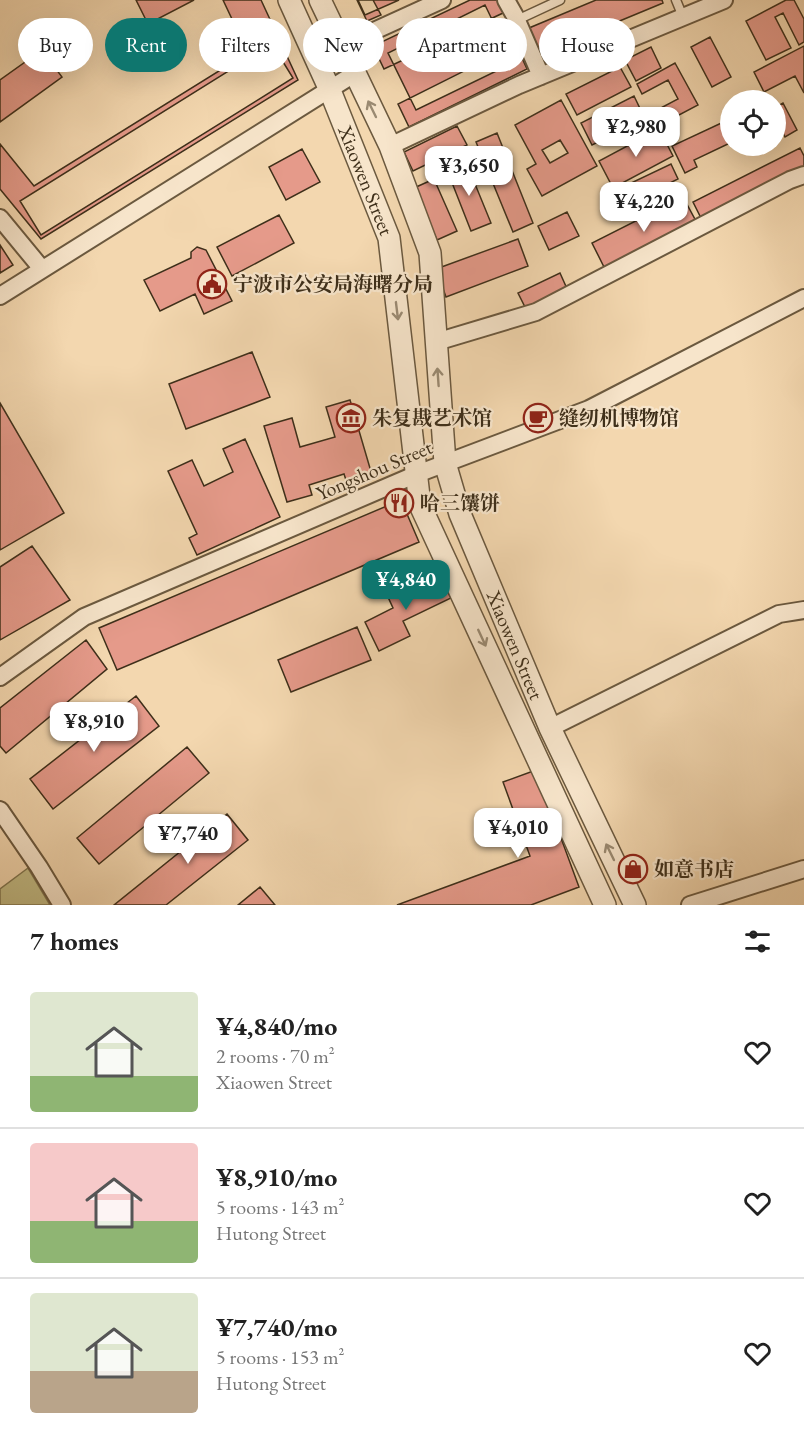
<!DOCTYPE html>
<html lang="en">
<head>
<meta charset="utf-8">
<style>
	body { margin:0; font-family:"EB Garamond","Noto Serif SC",serif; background:#f6f6f6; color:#222; height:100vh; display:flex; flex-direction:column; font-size:22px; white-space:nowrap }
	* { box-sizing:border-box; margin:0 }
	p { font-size:20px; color:#767676 }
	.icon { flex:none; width:33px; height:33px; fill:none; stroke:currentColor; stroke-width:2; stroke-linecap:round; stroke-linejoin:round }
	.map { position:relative; height:905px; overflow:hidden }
	.drawer { display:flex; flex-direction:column; background:#fff; flex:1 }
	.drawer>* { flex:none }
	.hud { position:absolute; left:18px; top:18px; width:768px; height:54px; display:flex; gap:12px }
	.fabs { position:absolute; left:720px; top:90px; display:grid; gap:12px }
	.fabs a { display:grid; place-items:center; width:66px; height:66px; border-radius:50%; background:#fff; box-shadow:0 6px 24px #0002; font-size:30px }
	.price { position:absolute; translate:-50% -51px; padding:0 14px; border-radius:12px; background:#fff; color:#222; font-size:20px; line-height:39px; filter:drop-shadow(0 2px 3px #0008) }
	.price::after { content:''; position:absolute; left:50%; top:36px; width:18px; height:14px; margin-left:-9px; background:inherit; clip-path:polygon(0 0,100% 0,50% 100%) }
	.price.active { background:#0f766e; color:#fff }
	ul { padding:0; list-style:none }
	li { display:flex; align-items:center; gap:18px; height:150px; padding:0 30px }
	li+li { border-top:2px solid #e0e0e0 }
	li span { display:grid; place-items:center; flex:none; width:168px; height:120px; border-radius:6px; color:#555 }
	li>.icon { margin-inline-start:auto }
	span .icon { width:72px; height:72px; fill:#fffc; stroke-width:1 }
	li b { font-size:26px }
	h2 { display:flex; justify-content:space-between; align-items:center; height:72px; padding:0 30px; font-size:26px }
	.chip { padding:0 21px; border-radius:27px; background:#fff; box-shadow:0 6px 24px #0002; font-size:21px; line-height:54px }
	.chip.active { background:#0f766e; color:#fff }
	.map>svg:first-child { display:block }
	.green { fill:#c2bc86; stroke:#807650; stroke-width:1.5 }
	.building { fill:#e59a8a; stroke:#3e2f1a; stroke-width:1.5; fill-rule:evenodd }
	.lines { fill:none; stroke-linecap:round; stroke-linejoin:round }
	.service-casing { stroke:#6b593f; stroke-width:11 }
	.minor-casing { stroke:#6b593f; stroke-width:20 }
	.tertiary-casing { stroke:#6b593f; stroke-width:24 }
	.service { stroke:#f7e5cb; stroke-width:8 }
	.minor { stroke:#f7e5cb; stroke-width:16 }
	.tertiary { stroke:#f7e5cb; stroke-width:21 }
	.oneway { stroke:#9a8a72 }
	.labels { text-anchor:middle; stroke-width:4.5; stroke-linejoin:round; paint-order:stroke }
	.street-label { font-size:20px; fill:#3e2f1a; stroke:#f7e5cb }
	.poi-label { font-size:20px; font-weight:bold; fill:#3e2f1a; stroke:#f7e5cb; text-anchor:start }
</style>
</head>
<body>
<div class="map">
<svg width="804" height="905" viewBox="0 0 804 905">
	<rect width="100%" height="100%" fill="#f3d7af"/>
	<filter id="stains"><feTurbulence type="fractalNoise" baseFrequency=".00333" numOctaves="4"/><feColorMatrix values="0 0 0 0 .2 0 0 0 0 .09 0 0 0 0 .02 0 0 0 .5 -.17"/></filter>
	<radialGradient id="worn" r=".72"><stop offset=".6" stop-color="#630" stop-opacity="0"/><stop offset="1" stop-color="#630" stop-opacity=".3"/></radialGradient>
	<path class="green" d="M28,868l22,37h-50v-16z"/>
	<path class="building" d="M136,0h58l-46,24z
		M223,0h38l37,80 -257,159 -41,-50v-45l34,42 214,-133z
		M357,0h16l8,15 -14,6z
		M358,0h41l-34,15z
		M470,0h28l5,13 -119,56 -11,-23z
		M596,0h66l1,3 -123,51 -11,-26z
		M786,0h8l10,19v23l-5,3 -16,-32 -8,4 16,31 -25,12 -20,-39z
		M485,5l28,58 -97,47 -28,-57z
		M710,37l21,40 -19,10 -21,-40z
		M272,44l21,34 -252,157 -21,-34z
		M516,45l11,24 -118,58 -11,-23z
		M804,46v47l-9,-17 -31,16 -10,-20z
		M651,47l10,21 -25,13 -11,-21z
		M42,50l20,27 -62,45v-42z
		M675,63l23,42 -36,19 -7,-13 23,-12 -10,-19 -26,14 -5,-10z
		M620,67l11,20 -54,28 -11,-21z
		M634,96l11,23 -53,26 -11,-22z
		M561,100l36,66 -55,30 -15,-27 9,-5 -21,-39zM560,140l8,13 -18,10 -8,-13z
		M783,103l14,27 -12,7 -9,-18v-12z
		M730,119v24l-36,17 3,7 -12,6 -13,-27z
		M457,126l10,19 -54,26 -9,-19z
		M659,129l14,27 -60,32 -14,-27z
		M497,133l36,90 -20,9 -37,-90z
		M800,148l4,8v13l-102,51 -9,-18z
		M302,149l18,33 -34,18 -17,-33z
		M466,162l25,61 -20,8 -24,-61z
		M671,164l7,15 -60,30 -8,-16z
		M434,179l23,52 -20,9 -23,-52z
		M683,197l14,26 -92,46 -13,-26z
		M567,212l12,24 -30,14 -11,-24z
		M279,215l15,28 -62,33 -15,-29z
		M518,239l10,27 -82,31 -10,-28z
		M0,245l13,20 -13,8z
		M197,247l9,3 26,51 -28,13 -9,-20 -35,17 -16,-31 47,-22v-6z
		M560,273l8,18 -41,20 -9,-18z
		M252,352l18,45 -84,32 -17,-45z
		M350,400l22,75 -25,8 -3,-9 -35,11 3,10 -25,7 -23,-76 28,-8 8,29 35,-10 -9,-30z
		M0,403l64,110 -64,37z
		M245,439l35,78 -83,38 -8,-17 8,-4 -29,-63 24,-11 12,26 29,-14 -10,-23z
		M401,500l18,42 -302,128 -18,-42z
		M32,546l38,54 -70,40v-73z
		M438,573l13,25 -48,23 7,15 -31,15 -14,-29 28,-14 -5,-11z
		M357,627l14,33 -80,32 -13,-32z
		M86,640l21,29 -101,84 -6,-7v-38z
		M136,696l23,30 -106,83 -23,-30z
		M187,747l22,26 -110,91 -22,-26z
		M536,770l43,117 -48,18h-134l133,-49 -27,-74z
		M227,814l21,26 -82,65h-52z
		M260,887l15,18h-37z"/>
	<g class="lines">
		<g class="service-casing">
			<path id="service" d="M676,0l7,17
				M517,20l43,-20"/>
		</g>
		<g class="minor-casing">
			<path id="minor" d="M506,0l9,16 26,60
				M341,46l101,-46
				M390,146l129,-61 205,-85
				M0,218l42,51
				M0,296l354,-222
				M436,342l100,-30 254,-132 14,-5
				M0,677l84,-60 333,-143 172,-65 215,-111
				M550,728l229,-114 25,-4
				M0,810l39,57 23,38
				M690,905l114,-36"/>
		</g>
		<g class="tertiary-casing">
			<g id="tertiary">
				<path id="s1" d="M289,0l40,88 60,150 31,267 185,400"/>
				<path id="s2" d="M320,0l70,146 40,107 15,210 15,51 90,214 85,177"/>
			</g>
		</g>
		<use href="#service" class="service"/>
		<use href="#minor" class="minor"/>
		<use href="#tertiary" class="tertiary"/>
	</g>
	<defs><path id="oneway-shaft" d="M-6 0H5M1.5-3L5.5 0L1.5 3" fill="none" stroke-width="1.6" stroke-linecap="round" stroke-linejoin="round" transform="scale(1.5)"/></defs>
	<g class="oneway">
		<use href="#oneway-shaft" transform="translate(372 109) rotate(-116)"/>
		<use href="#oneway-shaft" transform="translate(397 311) rotate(83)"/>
		<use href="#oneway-shaft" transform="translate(438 377) rotate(-94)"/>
		<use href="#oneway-shaft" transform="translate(482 638) rotate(65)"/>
		<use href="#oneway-shaft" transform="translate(610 852) rotate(-116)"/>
	</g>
	<defs>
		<g id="civic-ring" transform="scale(1.5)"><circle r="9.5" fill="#f7e5cb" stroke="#8f2418" stroke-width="1.5"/><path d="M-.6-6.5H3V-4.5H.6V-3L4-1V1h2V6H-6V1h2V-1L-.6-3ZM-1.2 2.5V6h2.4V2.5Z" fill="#8f2418"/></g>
		<g id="museum-ring" transform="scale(1.5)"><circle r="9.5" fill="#f7e5cb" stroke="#8f2418" stroke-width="1.5"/><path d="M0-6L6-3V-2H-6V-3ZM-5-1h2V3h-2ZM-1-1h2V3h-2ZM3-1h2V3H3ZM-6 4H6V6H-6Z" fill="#8f2418"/></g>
		<g id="cafe-ring" transform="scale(1.5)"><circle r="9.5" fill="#f7e5cb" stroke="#8f2418" stroke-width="1.5"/><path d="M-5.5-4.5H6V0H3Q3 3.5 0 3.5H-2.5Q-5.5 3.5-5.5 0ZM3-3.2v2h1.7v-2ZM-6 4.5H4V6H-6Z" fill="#8f2418"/></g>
		<g id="restaurant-ring" transform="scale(1.5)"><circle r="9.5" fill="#f7e5cb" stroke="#8f2418" stroke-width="1.5"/><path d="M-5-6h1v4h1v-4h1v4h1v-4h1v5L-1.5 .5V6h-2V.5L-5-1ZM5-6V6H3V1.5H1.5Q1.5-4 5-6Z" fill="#8f2418"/></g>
		<g id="shop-ring" transform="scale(1.5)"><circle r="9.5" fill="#f7e5cb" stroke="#8f2418" stroke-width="1.5"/><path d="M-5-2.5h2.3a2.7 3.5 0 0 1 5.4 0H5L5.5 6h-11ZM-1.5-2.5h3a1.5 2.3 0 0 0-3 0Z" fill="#8f2418"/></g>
	</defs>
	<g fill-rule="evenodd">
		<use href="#civic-ring" x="212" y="284"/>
		<use href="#museum-ring" x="351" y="418"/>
		<use href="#cafe-ring" x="538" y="418"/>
		<use href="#restaurant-ring" x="399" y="503"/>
		<use href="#shop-ring" x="633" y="869"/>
	</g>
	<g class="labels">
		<g class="street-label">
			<text dy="7" stroke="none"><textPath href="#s1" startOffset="196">Xiaowen Street</textPath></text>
			<text transform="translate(374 470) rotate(-23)" y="7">Yongshou Street</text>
			<text dy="7" stroke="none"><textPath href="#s2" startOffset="682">Xiaowen Street</textPath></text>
		</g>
		<g class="poi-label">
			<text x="233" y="291">宁波市公安局海曙分局</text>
			<text x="372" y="425">朱复戡艺术馆</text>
			<text x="559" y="425">缝纫机博物馆</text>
			<text x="420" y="510">哈三馕饼</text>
			<text x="654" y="876">如意书店</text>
		</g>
	</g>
	<rect width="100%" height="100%" filter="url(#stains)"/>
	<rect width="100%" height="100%" fill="url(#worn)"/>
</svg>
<div class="fabs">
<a><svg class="icon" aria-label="locate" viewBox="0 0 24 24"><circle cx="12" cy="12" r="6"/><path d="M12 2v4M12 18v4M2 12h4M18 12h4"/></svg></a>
</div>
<b class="price" style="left:636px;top:158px">¥2,980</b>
<b class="price" style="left:469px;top:197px">¥3,650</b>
<b class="price" style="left:644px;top:233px">¥4,220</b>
<b class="price active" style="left:406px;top:611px">¥4,840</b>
<b class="price" style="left:94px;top:753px">¥8,910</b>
<b class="price" style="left:518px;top:859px">¥4,010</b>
<b class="price" style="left:188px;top:865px">¥7,740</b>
<div class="hud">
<a class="chip">Buy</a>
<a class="chip active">Rent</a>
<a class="chip">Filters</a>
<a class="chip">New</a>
<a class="chip">Apartment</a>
<a class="chip">House</a>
</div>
</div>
<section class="drawer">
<h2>7 homes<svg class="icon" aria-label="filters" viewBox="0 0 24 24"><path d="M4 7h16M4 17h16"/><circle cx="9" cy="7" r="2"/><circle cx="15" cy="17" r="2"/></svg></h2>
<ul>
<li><span style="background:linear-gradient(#dfe7d0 70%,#8fb573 0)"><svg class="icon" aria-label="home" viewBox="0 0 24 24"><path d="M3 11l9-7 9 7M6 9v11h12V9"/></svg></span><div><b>¥4,840/mo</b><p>2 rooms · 70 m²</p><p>Xiaowen Street</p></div><svg class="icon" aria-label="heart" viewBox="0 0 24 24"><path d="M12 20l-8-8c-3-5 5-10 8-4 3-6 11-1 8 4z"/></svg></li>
<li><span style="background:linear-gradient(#f6c9c9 65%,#8fb573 0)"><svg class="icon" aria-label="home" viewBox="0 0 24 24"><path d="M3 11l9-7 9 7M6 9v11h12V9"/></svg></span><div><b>¥8,910/mo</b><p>5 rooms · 143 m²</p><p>Hutong Street</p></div><svg class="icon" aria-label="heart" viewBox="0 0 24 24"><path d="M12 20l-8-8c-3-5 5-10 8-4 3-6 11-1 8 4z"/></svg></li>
<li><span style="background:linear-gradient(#dfe7d0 65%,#b9a48a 0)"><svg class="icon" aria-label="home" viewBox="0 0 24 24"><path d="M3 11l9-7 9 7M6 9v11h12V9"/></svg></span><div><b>¥7,740/mo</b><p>5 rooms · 153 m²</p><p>Hutong Street</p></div><svg class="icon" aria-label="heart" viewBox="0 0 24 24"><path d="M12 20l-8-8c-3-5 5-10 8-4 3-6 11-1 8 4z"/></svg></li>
</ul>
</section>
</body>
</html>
